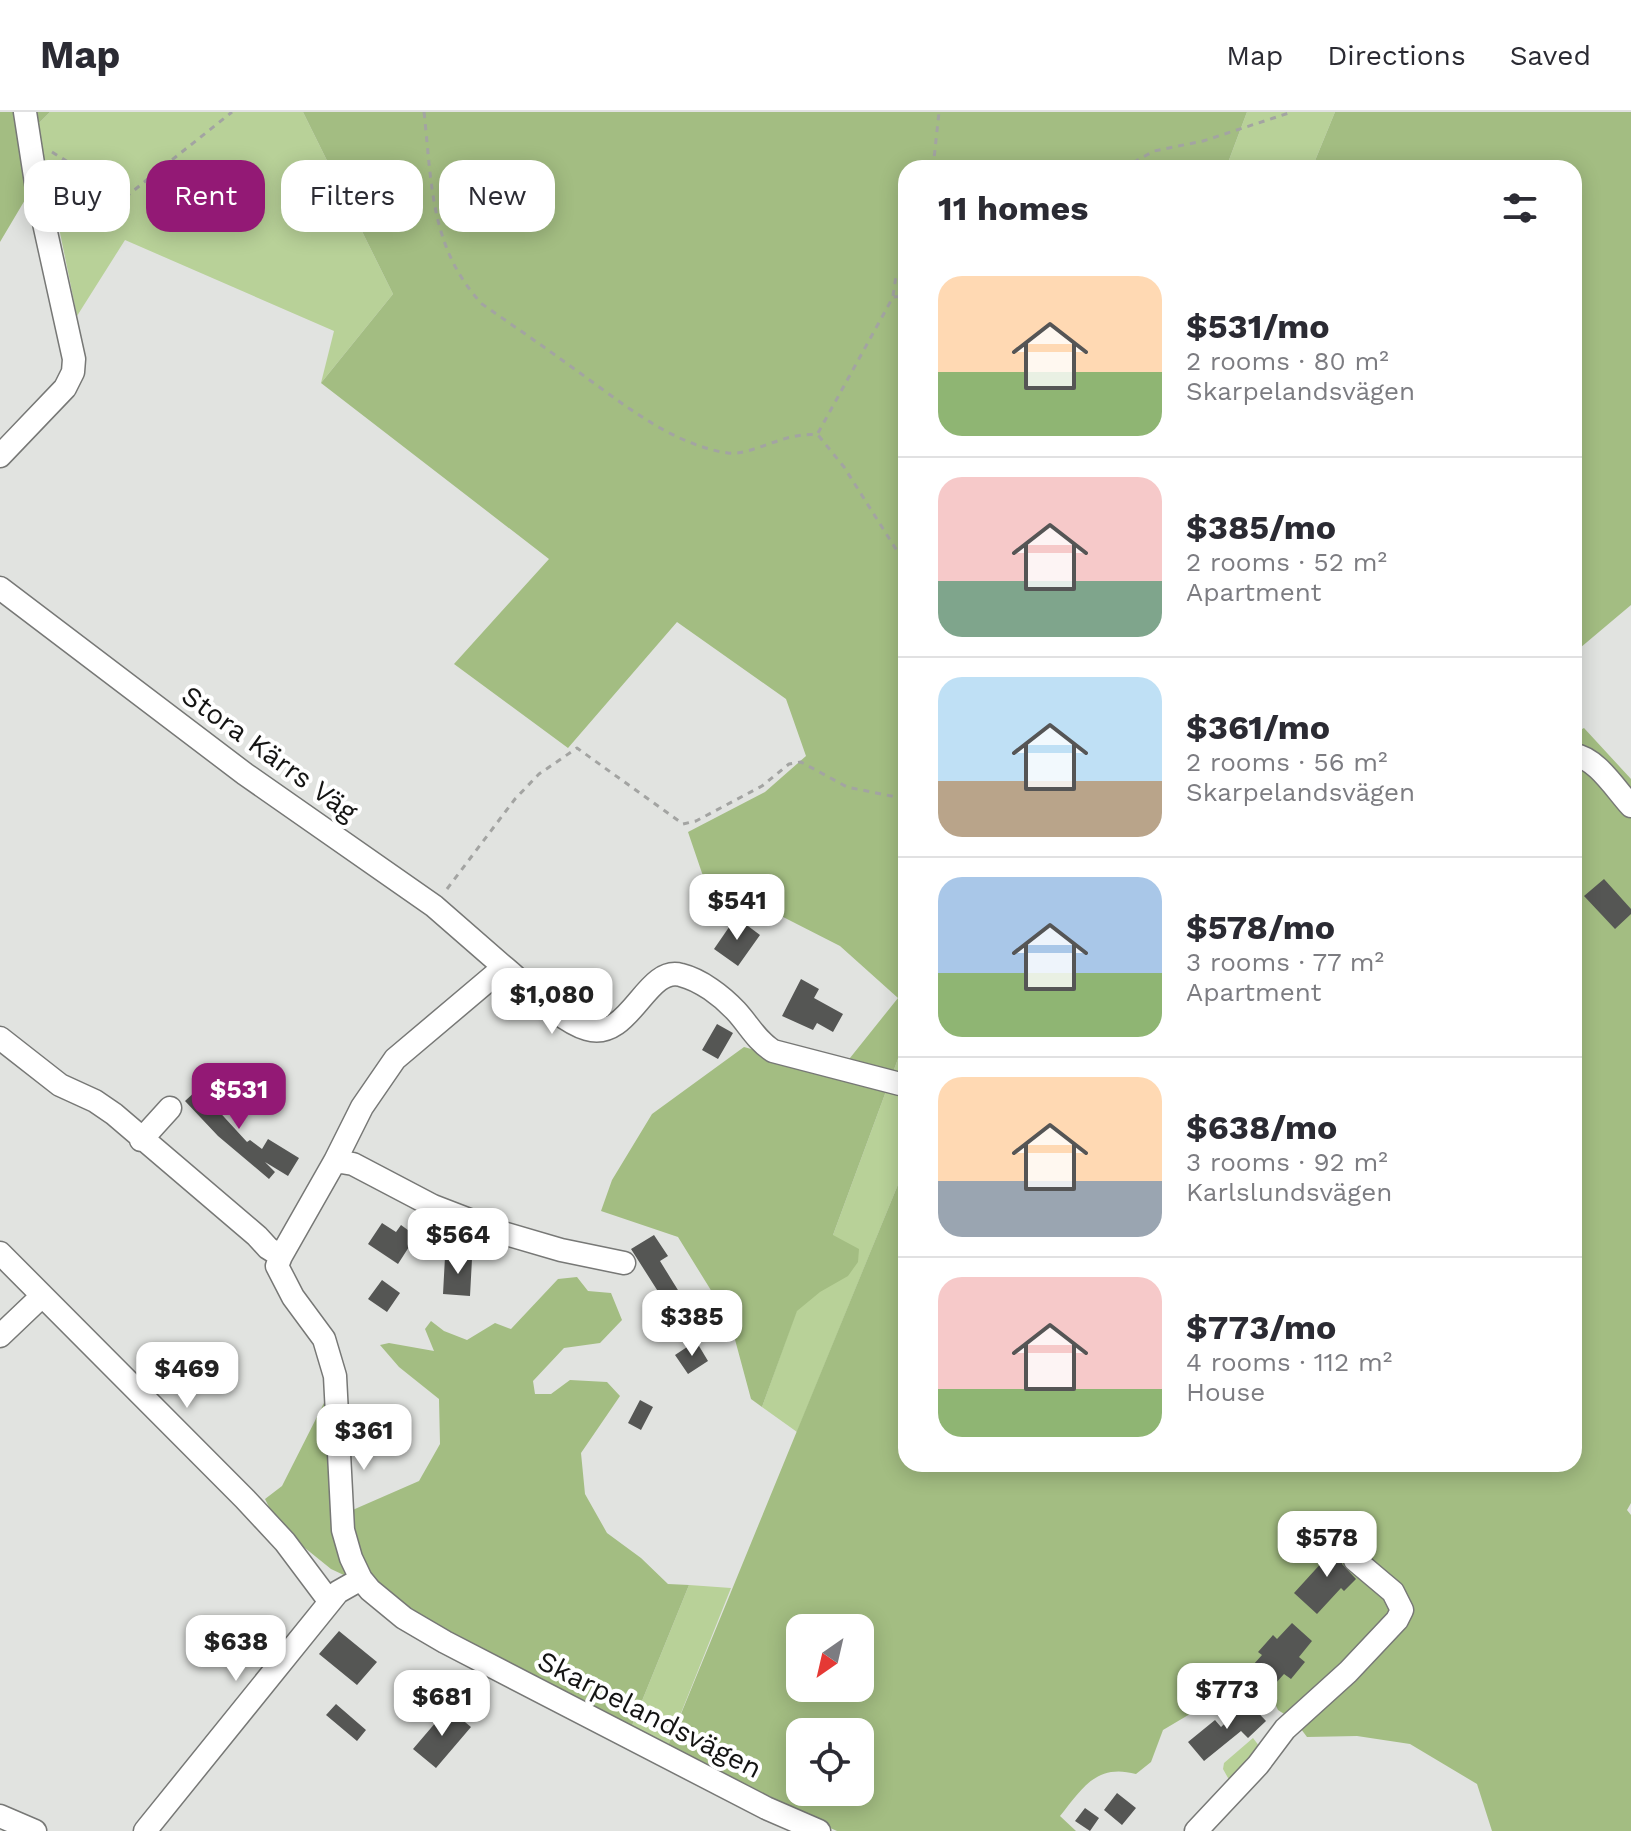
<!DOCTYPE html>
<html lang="en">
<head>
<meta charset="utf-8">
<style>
	body { margin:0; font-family:"Work Sans",sans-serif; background:#f7f7f7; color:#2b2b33; height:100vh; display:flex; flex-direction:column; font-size:30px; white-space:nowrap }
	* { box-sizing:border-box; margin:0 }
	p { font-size:26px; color:#7c7c81 }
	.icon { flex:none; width:44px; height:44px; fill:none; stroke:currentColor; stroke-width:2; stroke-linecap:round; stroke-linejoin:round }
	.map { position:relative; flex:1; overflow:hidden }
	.sheet { position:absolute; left:898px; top:48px; width:684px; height:1312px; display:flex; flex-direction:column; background:#fff; border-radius:24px; box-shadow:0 4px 20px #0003 }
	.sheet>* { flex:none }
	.guide { position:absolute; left:24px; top:48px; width:754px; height:72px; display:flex; gap:16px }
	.needle { width:52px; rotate:214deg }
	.controls { position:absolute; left:786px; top:1502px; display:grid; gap:16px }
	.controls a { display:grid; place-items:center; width:88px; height:88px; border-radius:16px; background:#fff; box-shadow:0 4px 20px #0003; font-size:40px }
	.price { position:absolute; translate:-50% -68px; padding:0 18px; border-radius:16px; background:#fff; color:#222; font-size:26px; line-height:52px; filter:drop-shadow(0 2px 4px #0008) }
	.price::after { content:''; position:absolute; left:50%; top:48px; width:24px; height:18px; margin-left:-12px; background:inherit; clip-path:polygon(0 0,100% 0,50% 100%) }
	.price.active { background:#931975; color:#fff }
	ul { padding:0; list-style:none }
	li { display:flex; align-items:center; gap:24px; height:200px; padding:0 40px }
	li+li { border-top:2px solid #e1e1e2 }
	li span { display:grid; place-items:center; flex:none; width:224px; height:160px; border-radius:24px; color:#555 }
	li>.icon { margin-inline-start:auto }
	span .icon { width:96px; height:96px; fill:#fffc; stroke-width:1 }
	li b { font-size:34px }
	h2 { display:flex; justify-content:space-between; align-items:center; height:96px; padding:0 40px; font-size:34px }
	.pill { padding:0 28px; border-radius:24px; background:#fff; box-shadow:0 4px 20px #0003; font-size:28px; line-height:72px }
	.pill.active { background:#931975; color:#fff }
	header { display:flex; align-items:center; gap:48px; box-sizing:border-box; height:112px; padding:0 40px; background:#fff; border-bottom:2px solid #e1e1e2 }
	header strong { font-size:38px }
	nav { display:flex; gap:44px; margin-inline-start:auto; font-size:28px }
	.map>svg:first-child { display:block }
	.green { fill:#b8d198 }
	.forest { fill:#a3bd82; fill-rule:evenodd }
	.building { fill:#555654 }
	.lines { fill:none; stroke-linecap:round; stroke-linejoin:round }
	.minor-casing { stroke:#777876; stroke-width:25 }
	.path { stroke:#a3a4a2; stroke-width:3; stroke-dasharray:6 6; stroke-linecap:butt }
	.minor { stroke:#fff; stroke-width:22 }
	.labels { text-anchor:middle; stroke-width:8; stroke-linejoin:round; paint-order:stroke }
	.street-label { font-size:28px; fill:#141413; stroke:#fff }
</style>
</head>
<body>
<header>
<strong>Map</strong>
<nav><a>Map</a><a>Directions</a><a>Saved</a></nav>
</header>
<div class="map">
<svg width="1631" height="1719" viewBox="0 0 1631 1719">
	<rect width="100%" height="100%" fill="#e1e3e0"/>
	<path class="green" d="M50,0h253l90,182 -72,89 13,-52 -209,-91 -48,76 -22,-108 -20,-25 3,-59z
		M1247,0h88l-23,56h-86z
		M906,925v128l-109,267 -35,-25 34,-95 37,-77z
		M689,1473l42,3 -64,160 -36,-20z
		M1253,1626l10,13 -31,34 -9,-16 1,-6z"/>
	<path class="forest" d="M0,0h50l-12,12 -3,59 -35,59z
		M303,0h944l-21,56h-320v869l-73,198 26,14 -1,13 -10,14 -28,16 -23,19 -35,96 -11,-8 -21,-78 -52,-84 -77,-26 11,-31 40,-66 92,-67 94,26 60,-75 -58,-52 -137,-70 -15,-44 77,-40 41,-36 -20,-57 -109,-77 -109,126 -114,-84 95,-105 -228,-176 72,-89z
		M1335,0h296v493l-57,48v-485h-262z
		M1584,616l47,51v724l-4,7 4,5v316h-139l-15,-47 -67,-40 -53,-8 -50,1 -12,-16 -17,-11 -7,-15 -21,-12 -28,12 -59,35 -12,32 -15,12c-40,-11 -54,15 -76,42l16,15h-239l-58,-26 -112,-57 239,-583v299h668v-731zM800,1516h60v60h-60zM800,1620h60v60h-60z
		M577,1165l11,14 23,2 11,27 -22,23 -36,5 -31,33 2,13h16l19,-14 37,2 13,14 -39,57 4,41 22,39 34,25 27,26 21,1 -58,143 -175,-92 -76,-44 -49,-23 -52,-42 -14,-28 17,-13 43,-85 7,118 87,-38 21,-37 -1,-45 -40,-32 -19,-22 9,-2 45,8 -9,-22 6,-8 13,10 23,9 28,-17 16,6 47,-50z"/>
	<path class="building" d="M1604,767l27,30v5l-16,15 -31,-33z
		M736,805l24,18 -22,31 -24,-17z
		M801,867l18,10 -5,9 29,16 -10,18 -16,-9 -4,7 -31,-14z
		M717,912l16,9 -15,26 -16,-9z
		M227,960l11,12 -24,22 33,36 3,-2 12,9 -3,5 9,-15 31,19 -11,18 -23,-14 10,10 -6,7 -51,-43 -33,-35 13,-12 5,5z
		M382,1111l14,9 5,-7 15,11 -18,28 -30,-20z
		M654,1123l14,21 -8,5 21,34 -15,9 -35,-55z
		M445,1145l27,2 -2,37 -27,-2z
		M382,1168l18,13 -13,19 -19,-13z
		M696,1229l12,20 -20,13 -13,-19z
		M640,1288l13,7 -12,23 -13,-7z
		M1345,1425l11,9 -12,6 -2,12 14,15 -12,12 -3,-3 -24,26 -23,-21z
		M1292,1511l20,18 -13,16 6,5 -14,17 -7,-5 -9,10 -22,-19 9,-10 -4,-3 15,-17 4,4z
		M339,1519l38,31 -20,23 -38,-31z
		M1248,1590l18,19 -18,17 -7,-7 -37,30 -16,-19 27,-22 6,7z
		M336,1592l30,26 -9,11 -31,-26z
		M448,1596l23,19 -35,41 -23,-19z
		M1117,1681l19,15 -14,17 -18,-15z
		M1085,1696l14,10 -9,13 -15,-10z"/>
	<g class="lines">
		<g class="minor-casing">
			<path id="minor" d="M0,344l65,-68 8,-16 1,-13 -36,-163 -13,-84
				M0,476l245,186 189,132 70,61
				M1574,643c23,3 42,35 57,51
				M0,926l60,47 35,16 19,13 143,122 11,12 13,8 -4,10 16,31 31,42 11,37 8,154 8,28 10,21 9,11 34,28 41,24 321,166 53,23
				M141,1028l29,-32
				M335,1049l18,3 80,42 70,27 58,17 63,13
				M0,1141l245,246 40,43 45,60
				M281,1144l54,-95 27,-54 33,-48 109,-92c23,19 56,54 83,62 43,13 59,-64 94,-54 20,5 41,21 55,36 13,14 20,29 37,40l127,33
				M0,1224l42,-40
				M0,1704l35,15
				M145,1719l193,-239 23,-13
				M1196,1719l62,-66 27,-36 63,-57 49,-52 5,-10 -9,-18 -38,-32"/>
		</g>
		<path class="path" d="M424,0c8,72 6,136 58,192 30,21 61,42 91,64 47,33 96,76 155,85 24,3 57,-22 90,-18l26,32 62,98
			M52,40l51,32 25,11 104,-83
			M933,56l6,-56
			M1123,56l31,-17 49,-10 89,-29
			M893,184l3,-20 10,-8
			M818,321l75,-136 13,-1
			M447,777l68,-90 24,-25 38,-26 106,76 13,-3 66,-35 27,-22 12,-2 46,25 59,12"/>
		<use href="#minor" class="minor"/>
	</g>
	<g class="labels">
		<g class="street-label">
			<text transform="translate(270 641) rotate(36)" y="10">Stora Kärrs Väg</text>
			<text transform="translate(650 1602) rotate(27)" y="10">Skarpelandsvägen</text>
		</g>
	</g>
</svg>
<div class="controls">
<a><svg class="needle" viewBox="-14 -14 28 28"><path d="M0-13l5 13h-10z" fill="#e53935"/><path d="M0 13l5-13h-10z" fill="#7c7c81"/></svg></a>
<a><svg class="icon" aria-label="locate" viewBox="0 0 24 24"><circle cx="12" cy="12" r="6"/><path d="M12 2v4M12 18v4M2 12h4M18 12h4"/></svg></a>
</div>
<b class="price" style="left:737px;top:830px">$541</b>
<b class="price" style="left:552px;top:924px">$1,080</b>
<b class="price active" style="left:239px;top:1019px">$531</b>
<b class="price" style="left:458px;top:1164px">$564</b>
<b class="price" style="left:692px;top:1246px">$385</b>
<b class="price" style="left:187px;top:1298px">$469</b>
<b class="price" style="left:364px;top:1360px">$361</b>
<b class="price" style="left:1327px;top:1467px">$578</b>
<b class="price" style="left:236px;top:1571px">$638</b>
<b class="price" style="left:1227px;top:1619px">$773</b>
<b class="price" style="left:442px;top:1626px">$681</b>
<div class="guide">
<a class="pill">Buy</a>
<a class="pill active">Rent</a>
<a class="pill">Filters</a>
<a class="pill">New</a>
</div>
<section class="sheet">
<h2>11 homes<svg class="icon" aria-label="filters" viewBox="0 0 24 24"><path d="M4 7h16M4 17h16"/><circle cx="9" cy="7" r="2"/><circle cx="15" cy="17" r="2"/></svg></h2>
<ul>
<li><span style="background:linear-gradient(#ffd9b3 60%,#8fb573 0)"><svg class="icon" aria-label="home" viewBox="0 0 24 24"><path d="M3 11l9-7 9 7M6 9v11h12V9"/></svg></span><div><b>$531/mo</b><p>2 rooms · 80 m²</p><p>Skarpelandsvägen</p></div></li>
<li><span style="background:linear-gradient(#f6c9c9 65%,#7fa58c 0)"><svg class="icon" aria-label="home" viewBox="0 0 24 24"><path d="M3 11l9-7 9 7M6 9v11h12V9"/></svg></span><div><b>$385/mo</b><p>2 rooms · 52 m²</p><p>Apartment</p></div></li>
<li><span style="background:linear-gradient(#bfe0f5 65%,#b9a48a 0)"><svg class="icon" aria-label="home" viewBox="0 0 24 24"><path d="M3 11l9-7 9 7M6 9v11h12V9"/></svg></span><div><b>$361/mo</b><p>2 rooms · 56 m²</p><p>Skarpelandsvägen</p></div></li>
<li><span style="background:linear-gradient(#a9c7e8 60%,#8fb573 0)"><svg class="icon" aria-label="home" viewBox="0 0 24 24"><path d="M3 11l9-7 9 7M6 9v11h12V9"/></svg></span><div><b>$578/mo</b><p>3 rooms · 77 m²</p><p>Apartment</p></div></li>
<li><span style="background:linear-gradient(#ffd9b3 65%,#9aa5b1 0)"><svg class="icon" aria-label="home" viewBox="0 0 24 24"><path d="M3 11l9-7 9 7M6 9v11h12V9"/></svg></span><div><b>$638/mo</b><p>3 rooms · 92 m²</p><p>Karlslundsvägen</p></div></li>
<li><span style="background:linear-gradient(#f6c9c9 70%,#8fb573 0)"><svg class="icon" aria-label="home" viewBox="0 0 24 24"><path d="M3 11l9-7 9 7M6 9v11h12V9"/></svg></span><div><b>$773/mo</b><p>4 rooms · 112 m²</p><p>House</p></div></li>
</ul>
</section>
</div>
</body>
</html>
